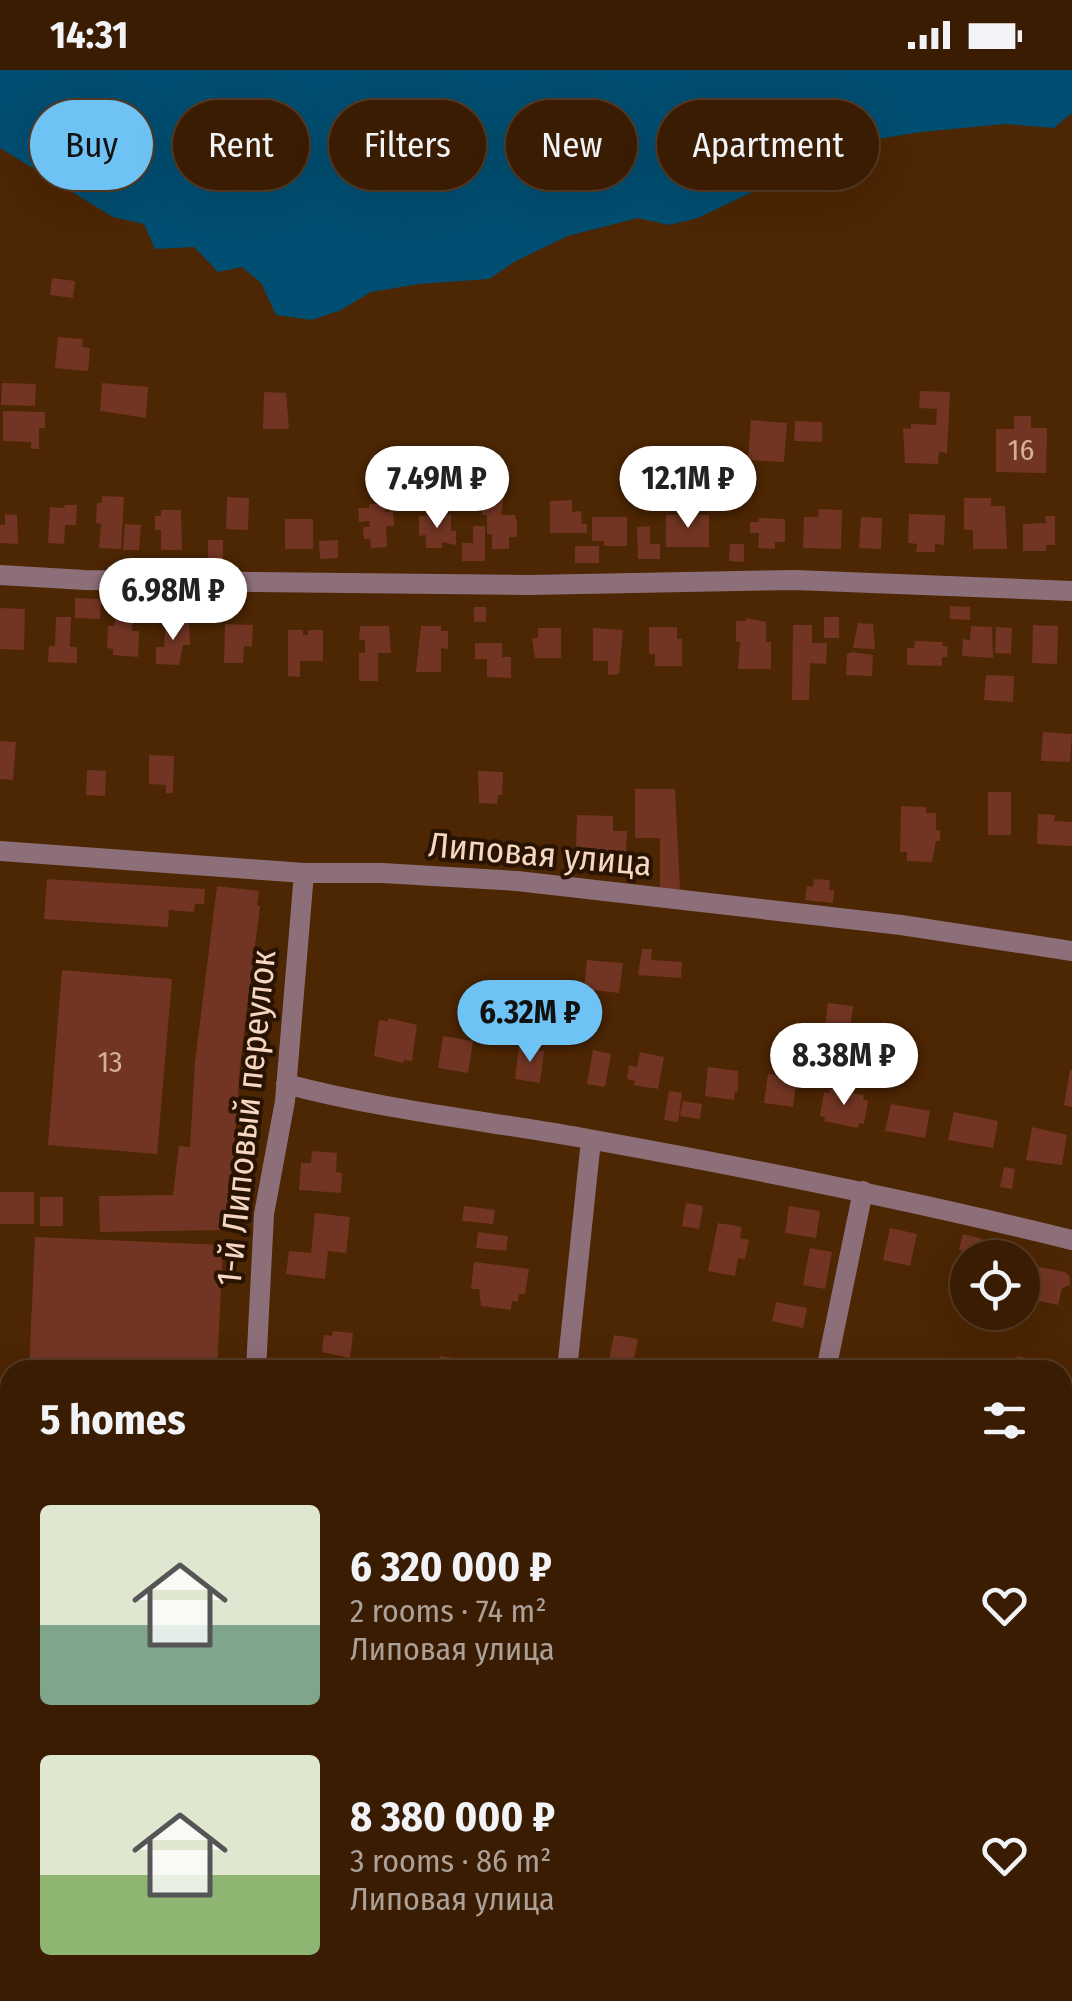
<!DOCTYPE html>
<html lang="en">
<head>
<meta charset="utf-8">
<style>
	body { margin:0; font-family:"Fira Sans Condensed",sans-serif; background:#41250c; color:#f1f3f6; height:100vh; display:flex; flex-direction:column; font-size:38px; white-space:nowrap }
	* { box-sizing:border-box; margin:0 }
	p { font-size:32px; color:#aba199 }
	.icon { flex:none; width:55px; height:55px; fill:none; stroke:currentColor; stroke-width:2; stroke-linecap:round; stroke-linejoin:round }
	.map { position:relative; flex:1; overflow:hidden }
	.details { position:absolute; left:0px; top:1290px; width:1072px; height:642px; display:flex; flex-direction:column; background:#3a1c02; border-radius:30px 30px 0 0; box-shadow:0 10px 40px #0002,0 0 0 2px #543a24 }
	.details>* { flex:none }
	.guide { position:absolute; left:30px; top:30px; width:1012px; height:90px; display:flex; gap:20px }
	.fabs { position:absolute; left:950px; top:1170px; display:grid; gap:20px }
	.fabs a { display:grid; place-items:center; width:90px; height:90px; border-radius:50%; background:#3a1c02; box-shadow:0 10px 40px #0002,0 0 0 2px #543a24; font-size:50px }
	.price { position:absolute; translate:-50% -85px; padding:0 22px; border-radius:35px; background:#fff; color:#222; font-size:32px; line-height:65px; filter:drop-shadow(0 2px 5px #0008) }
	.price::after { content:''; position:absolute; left:50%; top:60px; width:30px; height:22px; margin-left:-15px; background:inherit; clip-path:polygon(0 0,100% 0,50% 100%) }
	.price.selected { background:#6fc2f4; color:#111 }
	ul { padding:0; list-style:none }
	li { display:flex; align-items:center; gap:30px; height:250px; padding:0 40px }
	li span { display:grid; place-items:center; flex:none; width:280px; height:200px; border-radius:10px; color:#555 }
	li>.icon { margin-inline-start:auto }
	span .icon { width:120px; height:120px; fill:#fffc; stroke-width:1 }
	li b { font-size:42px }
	h2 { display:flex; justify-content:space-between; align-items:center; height:120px; padding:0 40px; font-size:42px }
	.pill { padding:0 35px; border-radius:45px; background:#3a1c02; box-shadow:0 10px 40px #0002,0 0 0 2px #543a24; font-size:35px; line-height:90px }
	.pill.selected { background:#6fc2f4; color:#111 }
	.status { display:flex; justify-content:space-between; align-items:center; height:70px; padding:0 50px; background:#3a1c02; direction:ltr }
	.status svg { height:28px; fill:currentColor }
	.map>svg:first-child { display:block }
	.water { fill:#004e71 }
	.building { fill:#723523 }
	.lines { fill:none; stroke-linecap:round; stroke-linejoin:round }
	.minor { stroke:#8d6f79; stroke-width:20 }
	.labels { text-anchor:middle; stroke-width:8; stroke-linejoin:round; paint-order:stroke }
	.number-label { font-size:30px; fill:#d5ae9a }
	.street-label { font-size:35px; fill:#f6d7c1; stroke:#291303 }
</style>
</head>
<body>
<div class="status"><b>14:31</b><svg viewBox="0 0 49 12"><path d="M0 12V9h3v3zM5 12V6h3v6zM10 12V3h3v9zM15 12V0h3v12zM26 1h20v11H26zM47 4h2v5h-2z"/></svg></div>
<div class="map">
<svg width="1072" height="1931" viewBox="0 0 1072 1931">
	<rect width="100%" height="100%" fill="#4d2603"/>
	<path class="water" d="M0,0h1072v43l-18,15 -49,-4 -84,8 -67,11 -156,75 -29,7 -31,-7 -70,18 -52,25 -27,18 -70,5 -48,8 -30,18 -29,10 -36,-5 -15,-32 -19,-16 -24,5 -24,-25 -39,2 -11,-25 -31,-7 -113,-69z"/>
	<path class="building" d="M52,208l23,3 -2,17 -23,-3z
		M58,267l25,2 -1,8 8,1 -2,23 -33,-3z
		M2,313l34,1 -1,22 -34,-1z
		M102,313l46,4 -2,31 -46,-7z
		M920,321l30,1 -3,61 -8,-1 -1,12 -33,-1 -2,-35 8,1v-5l25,1 1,-16 -18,-1z
		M264,322l22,1 3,36h-26z
		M3,341l42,1v16h-6v21h-8v-7l-28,-1z
		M1014,346h17v12h16l-1,45 -50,-1v-43h18z
		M751,350l36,3 -3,39 -36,-2z
		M795,351l27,1v20l-28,-1z
		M482,423h22l-3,22h14l2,7v15h-8v12h-17v-15h-5v-19h-5z
		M102,426l22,1 -3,52 -22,-1 2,-24 -5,-1 1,-20h5z
		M227,427l22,1 -1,32 -22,-1z
		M964,428h27v8h14l2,43h-34v-19h-9z
		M572,430v12l9,-1 1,13h5v9h-37v-32z
		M369,434h16v8l8,-1 1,15h-8l1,21 -16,1 -1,-9h-6l-1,-12h7l-1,-6 -10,1 -1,-14h11z
		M65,435h12l-1,20h-11l-1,19 -16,-1 2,-36 14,1z
		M819,439l23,1 -1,39 -38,-1 1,-31h14z
		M161,440h20l1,40h-21v-20h-6v-14h6z
		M5,444l12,1 1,29 -18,-1v-18h5z
		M909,444l36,1 -1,30 -9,-1v8h-19l1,-8 -9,-1z
		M451,445v16h5v14l-14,-3v6h-16v-13l-7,1v-20z
		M666,445h43v32h-43z
		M1045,446h10v29h-9v6h-23v-27l23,-1z
		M592,447h35v29h-23v-5h-12z
		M861,447l21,1 -1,31 -22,-1z
		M759,448l26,1v23h-10v7l-17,-1 1,-15h-9v-11h9z
		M285,449h28v30h-28z
		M125,454l16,1 -2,25h-16z
		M473,456h12v35h-23v-18h11z
		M650,456v18h10v15h-22l-1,-32z
		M208,470h15v21h-15z
		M338,470v18l-18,1 -1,-18z
		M730,474h14v18l-15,-1z
		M575,476h24v17h-24z
		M75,528l26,1 -1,20 -25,-1z
		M150,532l14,1 -1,18h-14z
		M950,536l20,1v13l-20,-1z
		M474,537h12v15h-12z
		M0,538l25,1 -1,41 -24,-1z
		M56,547h15l-1,30h7v16l-29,-1 1,-16h6z
		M824,547h15v21h-15z
		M115,548l18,1 -1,12h7l-1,26 -25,-2v-6l-6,-1 1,-22h7z
		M746,548l20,4v20h5v27h-33l2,-27h-4v-21h10z
		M166,551l23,1 1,23h-7l-4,20 -23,-1v-17h8z
		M858,553l15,1 2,25 -22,-1z
		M225,554l28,1 -1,22 -8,-1 -1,17h-19z
		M793,555h19v18h15l-1,21 -16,-1 -1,37h-17z
		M1033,555l25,1 -1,38 -25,-1z
		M360,556h29l2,27h-13v28h-19v-28h6v-13h-6z
		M421,556h20v5h7v18l-7,-1v24h-25z
		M971,556l21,1 1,31 -31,-2 1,-17 7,1z
		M649,557h28v12h5v27h-27v-12h-6z
		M996,557l16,1 -1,26 -16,-1z
		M538,558h23v30h-26l-3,-20h6z
		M593,558l30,2 -4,44 -11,1v-14h-15z
		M288,560h15v5h5v-5h15v31h-23v16l-12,-1z
		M915,571l28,1 -1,4h6l-1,11h-5v9l-35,-1v-17h7z
		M475,573h27v14h9v21l-24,-1v-18h-12z
		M852,582l21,3 -1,21 -26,-1 1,-21z
		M986,605l28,1 -1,26 -29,-2z
		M1043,662l29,2 -2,28 -29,-1z
		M0,671l16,1 -3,38 -13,-1z
		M149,685l25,1 -1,37h-7v-8l-17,-1z
		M87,700l19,1 -1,25 -19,-1z
		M478,701l25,1 -1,23h-4l-1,9 -18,-1z
		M635,719h40l5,100h-20v-51h-25z
		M988,722h23v43h-23z
		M901,736l25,1v6h10v17h4v11h-4l-4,21 -25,-1v-9h-7z
		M1038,744l17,1 -1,6 18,1v24l-35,-2z
		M577,745l36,1v15h14l-1,21 -50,-1z
		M47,809l158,10 -1,15h-9l-1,8 -25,-2 -1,17 -124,-8z
		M814,809l16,1 -1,10h5l-1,13 -28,-3 2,-14 6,1z
		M217,816l42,5 -2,14 3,1 -20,160 -11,164 -129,2 -1,-36 74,-1 6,-49 11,1 5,-85z
		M642,879h10l-1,11 31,2 -1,16 -43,-3z
		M587,890l36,3 -4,30 -35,-4z
		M62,900l110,9 -15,175 -109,-9z
		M828,933l25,3 -4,32 -6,-1v6l-6,-1 1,-5 -14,-2z
		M388,948l29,7 -5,36 -8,-1 -1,3 -29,-7 5,-36 9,1z
		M443,966l30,5 -5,32 -30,-5z
		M519,977l25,4 -4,32 -25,-4z
		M593,980l18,4 -6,33 -18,-3z
		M640,982l24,5 -6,32 -24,-4 1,-4 -8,-2 2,-14 8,2z
		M823,989l11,2 -3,21 -12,-2z
		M708,997l30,4v21l-3,-1 -1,9 -29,-4z
		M1070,1000h2v37l-8,-2z
		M768,1004l29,3 -4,30 -29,-4z
		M830,1019l34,6 -1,5 5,1 -4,23 -5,-1 -1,5 -34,-7 1,-4 -5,-1 4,-24 5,1z
		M669,1021l13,2 -4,29 -14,-2z
		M683,1031l19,3 -2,15 -20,-3z
		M891,1034l39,7 -5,27 -40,-7z
		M954,1042l44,9 -5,27 -45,-8z
		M1032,1057l35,8 -5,30 -36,-5z
		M312,1081l25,2 -1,19 6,1 -1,20 -42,-3 2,-27h10z
		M1004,1097l11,2 -3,20 -12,-2z
		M0,1122h34v32h-34z
		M40,1127h23v29h-23z
		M686,1133l17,3 -4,23 -17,-3z
		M464,1136l31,4 -2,14 -31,-3z
		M789,1136l31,5 -4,27 -31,-5z
		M315,1143l35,4 -4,36 -18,-2 -3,28 -39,-5 3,-23 22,2z
		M718,1153l24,4 -2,11 9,2 -4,19 -7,-1 -3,18 -27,-5z
		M890,1158l27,6 -7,32 -27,-6z
		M478,1162l30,4 -2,15 -30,-3z
		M963,1164l20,5 -4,16 -20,-5z
		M35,1167l188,8 -6,125h-188z
		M810,1178l22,4 -7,37 -22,-4z
		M474,1192l55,7 -4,25h-6l-1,8 -6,-1 -1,9 -30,-4 -2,-17h-8z
		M1039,1197l26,5 5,5v8l-8,3 -4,17 -26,-6z
		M776,1232l31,6 -4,20 -31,-7z
		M333,1261l20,2 -3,25 -28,-6 2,-17 8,1z
		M614,1265l24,4 -6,30 -24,-4z
		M440,1286l33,5v3l9,1 -1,5h-44z
		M1017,1286l26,6 -2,8h-27z
		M0,1349l10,1v60h-10z
		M0,1428l10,1v50l-10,-1z
		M8,1501h2v38l-7,-1z
		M1,1709l9,1v156l-10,-1z
		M1062,1709l10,2v33l-10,-3z
		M1062,1800l10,2v25l-10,-2z
		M288,1922h23l-1,9h-29v-5h6z"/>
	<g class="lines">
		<path class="minor" d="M0,505l85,5 444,5 266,-5 277,11
			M0,781l304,22h78l135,8 384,44 171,26
			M286,1014c102,27 205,37 308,56 161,29 320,61 478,100
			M256,1300l8,-156 21,-113 19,-228
			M567,1300l24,-230
			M826,1300l37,-179
			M1062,1397l10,-44
			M1062,1593l10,2
			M228,1922l4,9
			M620,1922l42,9
			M0,1929l170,-2 36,-5
			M418,1931l1,-9
			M948,1931l2,-9
			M1068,1931l4,-19"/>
	</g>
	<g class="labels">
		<g class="number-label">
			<text x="1021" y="390">16</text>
			<text x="110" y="1002">13</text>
		</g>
		<g class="street-label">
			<text transform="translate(540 784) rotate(5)" y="12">Липовая улица</text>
			<text transform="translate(246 1048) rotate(-84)" y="12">1-й Липовый переулок</text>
		</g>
	</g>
</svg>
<div class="fabs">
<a><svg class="icon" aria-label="locate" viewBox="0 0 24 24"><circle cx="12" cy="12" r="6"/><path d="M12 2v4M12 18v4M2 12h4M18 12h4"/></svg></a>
</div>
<b class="price" style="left:437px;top:461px">7.49M ₽</b>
<b class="price" style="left:688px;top:461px">12.1M ₽</b>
<b class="price" style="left:173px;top:573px">6.98M ₽</b>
<b class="price selected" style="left:530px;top:995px">6.32M ₽</b>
<b class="price" style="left:844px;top:1038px">8.38M ₽</b>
<div class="guide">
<a class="pill selected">Buy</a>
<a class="pill">Rent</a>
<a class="pill">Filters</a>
<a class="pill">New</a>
<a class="pill">Apartment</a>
</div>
<section class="details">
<h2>5 homes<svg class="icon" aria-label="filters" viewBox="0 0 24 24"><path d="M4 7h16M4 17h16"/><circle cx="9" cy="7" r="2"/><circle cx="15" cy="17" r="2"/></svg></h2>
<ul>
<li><span style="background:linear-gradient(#dfe7d0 60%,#7fa58c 0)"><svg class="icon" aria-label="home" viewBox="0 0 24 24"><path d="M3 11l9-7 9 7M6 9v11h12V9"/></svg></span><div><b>6 320 000 ₽</b><p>2 rooms · 74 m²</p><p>Липовая улица</p></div><svg class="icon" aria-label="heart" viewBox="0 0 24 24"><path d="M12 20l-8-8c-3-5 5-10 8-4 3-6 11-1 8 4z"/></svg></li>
<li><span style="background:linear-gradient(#dfe7d0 60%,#8fb573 0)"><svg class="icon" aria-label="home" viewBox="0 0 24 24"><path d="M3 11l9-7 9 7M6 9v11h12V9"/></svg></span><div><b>8 380 000 ₽</b><p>3 rooms · 86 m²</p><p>Липовая улица</p></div><svg class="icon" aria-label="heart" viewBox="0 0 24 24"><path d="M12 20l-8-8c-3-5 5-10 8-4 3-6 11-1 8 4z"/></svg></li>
</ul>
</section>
</div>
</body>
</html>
